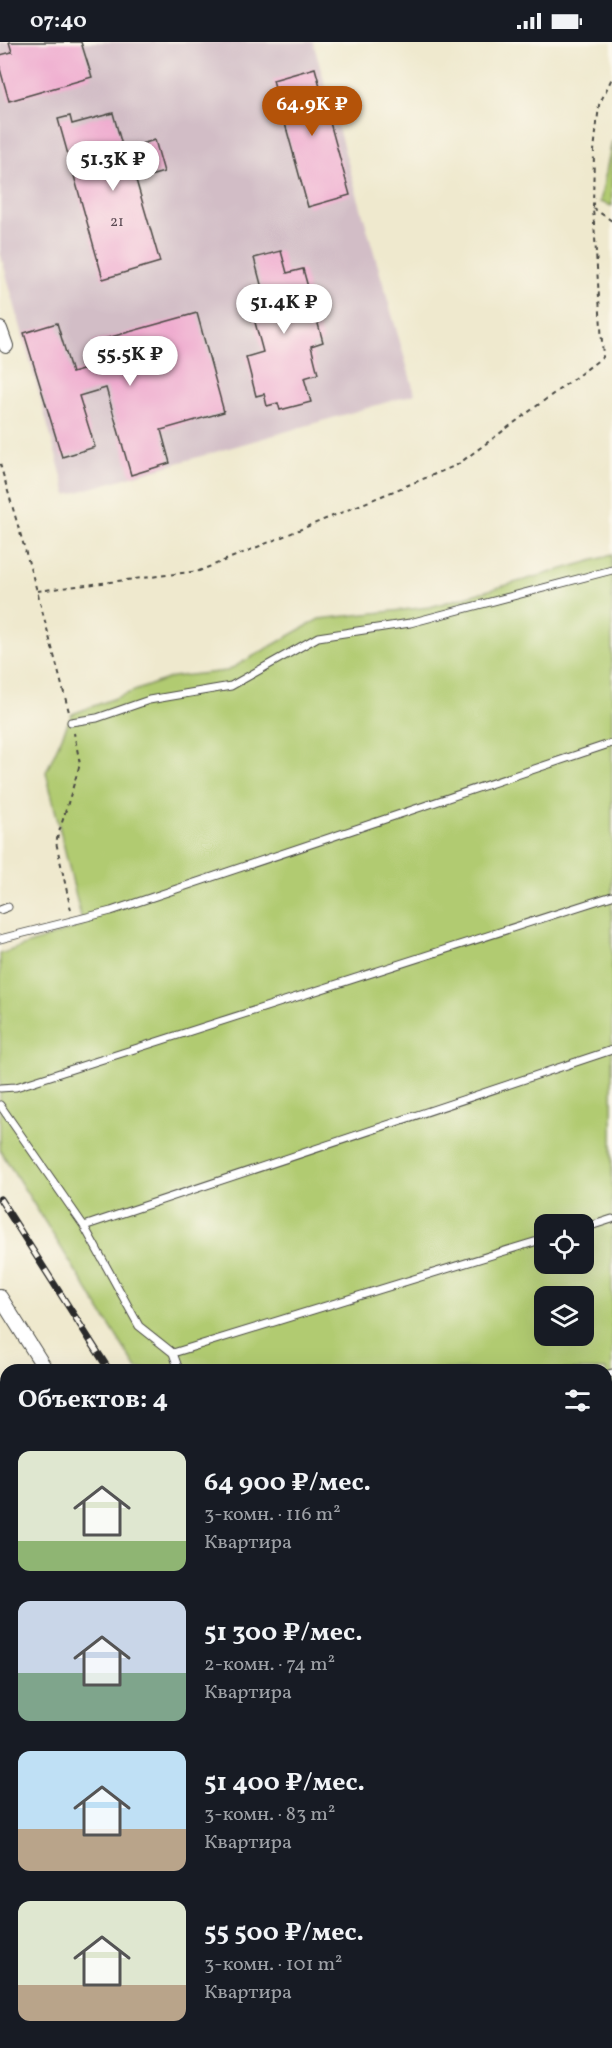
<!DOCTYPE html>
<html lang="ru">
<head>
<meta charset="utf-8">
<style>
	body { margin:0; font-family:Vollkorn,serif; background:#242831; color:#f1f3f6; height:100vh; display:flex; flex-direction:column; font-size:22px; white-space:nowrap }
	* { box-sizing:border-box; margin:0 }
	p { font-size:20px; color:#9ea1a6 }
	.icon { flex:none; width:33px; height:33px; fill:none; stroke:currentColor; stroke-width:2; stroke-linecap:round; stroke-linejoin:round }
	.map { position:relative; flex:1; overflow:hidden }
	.side { position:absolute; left:0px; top:1322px; width:612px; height:686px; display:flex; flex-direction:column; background:#171b24; border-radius:18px 18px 0 0; box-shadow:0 6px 24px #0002 }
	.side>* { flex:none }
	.tools { position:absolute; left:534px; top:1172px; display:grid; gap:12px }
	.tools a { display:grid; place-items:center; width:60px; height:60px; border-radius:12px; background:#171b24; box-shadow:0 6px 24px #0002; font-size:30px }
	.price { position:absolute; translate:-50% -51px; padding:0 14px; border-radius:21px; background:#fff; color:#222; font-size:20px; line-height:39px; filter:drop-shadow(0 2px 3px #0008) }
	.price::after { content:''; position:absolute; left:50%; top:36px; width:18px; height:14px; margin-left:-9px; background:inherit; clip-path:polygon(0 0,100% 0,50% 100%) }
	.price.current { background:#b45309; color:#fff }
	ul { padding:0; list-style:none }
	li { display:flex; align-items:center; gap:18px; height:150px; padding:0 18px }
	li span { display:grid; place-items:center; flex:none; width:168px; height:120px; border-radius:12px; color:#555 }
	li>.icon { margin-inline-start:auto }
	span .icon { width:72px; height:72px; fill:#fffc; stroke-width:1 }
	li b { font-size:26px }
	h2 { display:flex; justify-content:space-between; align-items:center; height:72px; padding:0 18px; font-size:26px }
	.status { display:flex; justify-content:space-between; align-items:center; height:42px; padding:0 30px; background:#171b24; direction:ltr }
	.status svg { height:16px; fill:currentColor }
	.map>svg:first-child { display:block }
	.industrial { fill:#d2bdc6 }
	.green { fill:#b1cb71; stroke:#6e7b4e; stroke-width:1.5; fill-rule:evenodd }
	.building { fill:#efabcf }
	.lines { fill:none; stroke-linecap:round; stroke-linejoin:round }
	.service-casing { stroke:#484843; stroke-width:9 }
	.minor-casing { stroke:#484843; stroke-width:16 }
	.path { stroke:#484843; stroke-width:2; stroke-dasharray:4.5 4.5; stroke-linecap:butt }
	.service { stroke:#fff; stroke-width:7 }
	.minor { stroke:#fff; stroke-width:14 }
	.rail-casing { stroke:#2b2b2b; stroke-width:7 }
	.rail { stroke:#fbf7ec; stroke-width:4.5; stroke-dasharray:14; stroke-linecap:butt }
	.labels { text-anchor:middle; stroke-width:4.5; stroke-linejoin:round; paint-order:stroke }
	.number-label { font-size:15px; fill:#5c4b54 }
</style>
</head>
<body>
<div class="status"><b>07:40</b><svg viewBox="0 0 49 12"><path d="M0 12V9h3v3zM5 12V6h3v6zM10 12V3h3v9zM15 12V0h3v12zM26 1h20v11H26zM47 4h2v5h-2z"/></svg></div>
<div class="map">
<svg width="612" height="2006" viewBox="0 0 612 2006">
	<rect width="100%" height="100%" fill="#fbf7ec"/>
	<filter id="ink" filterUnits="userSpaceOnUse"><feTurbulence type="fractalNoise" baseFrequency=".0167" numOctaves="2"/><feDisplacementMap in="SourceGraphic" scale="12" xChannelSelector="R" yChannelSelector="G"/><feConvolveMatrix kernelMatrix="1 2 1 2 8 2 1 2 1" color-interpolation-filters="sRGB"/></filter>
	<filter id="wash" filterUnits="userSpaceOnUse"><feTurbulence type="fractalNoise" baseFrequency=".008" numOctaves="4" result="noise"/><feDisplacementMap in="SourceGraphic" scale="24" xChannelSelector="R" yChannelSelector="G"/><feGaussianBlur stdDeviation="1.35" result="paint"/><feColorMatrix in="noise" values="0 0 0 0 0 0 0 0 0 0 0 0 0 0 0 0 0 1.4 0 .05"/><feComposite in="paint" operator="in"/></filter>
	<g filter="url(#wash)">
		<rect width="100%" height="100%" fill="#efe9ce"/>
		<path class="industrial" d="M0,0h313l102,352 -348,101 -67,-243z
			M388,2001h189l7,5h-192z"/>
		<path class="green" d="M612,99v65l-12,-4z
			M612,513v1464l-6,-5v-644l-469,-1 -137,-219v-196l83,-29 -37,-153 26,-58 100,-37 55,-6 92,-52 111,-12zM544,1182h40v39h-40zM544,1254h40v39h-40z"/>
		<g id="blocks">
			<path class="building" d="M9,0h72l11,35 -83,24 -9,-32v-14l12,-3z
				M315,26l35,127 -42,12 -35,-127z
				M113,71l10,36 32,-9 9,32 -28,8 24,82 -57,17 -45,-160 12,-3 2,8z
				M281,209l6,22 16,-4 20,73 -12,4 7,28 -14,4 7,24 -31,8 -2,-7 -11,3 -3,-12 -8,2 -10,-39 17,-5 -10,-37 15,-4 -14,-53z
				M197,271l27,99 -63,18 9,33 -39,12 -25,-87 -27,8 16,51 -33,10 -38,-124 33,-10 15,50 28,-8 -7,-23z"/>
		</g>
	</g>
	<g filter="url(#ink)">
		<use href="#blocks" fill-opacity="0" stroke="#484843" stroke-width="1.5"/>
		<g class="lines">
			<g class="service-casing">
				<path id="service" d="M71,680l26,-4 52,-18 82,-14 87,-49 92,-14 202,-53
					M0,868l8,-3
					M0,897l111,-28 501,-168
					M0,1046l16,-1 596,-191
					M0,1063l84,121 55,100 34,27 6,17
					M84,1184l528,-176
					M584,1186l28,-9
					M173,1311l371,-114
					M606,1333l6,-2
					M606,1491l6,-2
					M606,1643l6,-1
					M606,1797l6,-2
					M426,2001l4,5
					M493,2001l4,5
					M553,2001l5,5"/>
			</g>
			<g class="minor-casing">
				<path id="minor" d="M0,287l6,17
					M0,1255l46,73
					M0,1495l6,9
					M0,1631h6
					M0,1773l6,-1
					M0,1815l6,12
					M96,2001l3,5
					M274,2001l3,5"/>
			</g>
			<path class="path" d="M593,166l19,13
				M0,422l37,127 32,121
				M37,549l162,-20 258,-106 146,-108 -10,-149 1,-57 5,-46 13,-27
				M71,868l-15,-68 24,-78 -6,-31"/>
			<use href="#service" class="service"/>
			<use href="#minor" class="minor"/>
			<g class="rail-casing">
				<path id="rail" d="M0,1157l109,171
					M606,1996l6,4"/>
			</g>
			<use href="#rail" class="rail"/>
		</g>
	</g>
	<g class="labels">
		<g class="number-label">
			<text x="117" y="184">21</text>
		</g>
	</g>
</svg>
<div class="tools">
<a><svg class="icon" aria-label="locate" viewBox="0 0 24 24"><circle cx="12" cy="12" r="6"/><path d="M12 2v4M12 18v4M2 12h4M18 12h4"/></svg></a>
<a><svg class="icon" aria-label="layers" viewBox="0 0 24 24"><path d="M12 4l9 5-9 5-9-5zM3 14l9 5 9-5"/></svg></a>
</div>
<b class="price current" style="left:312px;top:95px">64.9K ₽</b>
<b class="price" style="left:113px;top:150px">51.3K ₽</b>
<b class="price" style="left:284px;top:293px">51.4K ₽</b>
<b class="price" style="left:130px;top:345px">55.5K ₽</b>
<section class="side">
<h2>Объектов: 4<svg class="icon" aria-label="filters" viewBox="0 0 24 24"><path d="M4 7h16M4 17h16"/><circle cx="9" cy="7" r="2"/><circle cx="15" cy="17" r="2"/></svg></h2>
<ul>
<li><span style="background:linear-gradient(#dfe7d0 75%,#8fb573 0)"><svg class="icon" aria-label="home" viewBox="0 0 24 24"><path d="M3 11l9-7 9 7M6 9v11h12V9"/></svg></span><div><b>64 900 ₽/мес.</b><p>3-комн. · 116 m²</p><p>Квартира</p></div></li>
<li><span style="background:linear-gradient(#c9d6e8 60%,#7fa58c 0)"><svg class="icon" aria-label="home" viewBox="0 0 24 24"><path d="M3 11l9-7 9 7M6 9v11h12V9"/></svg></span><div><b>51 300 ₽/мес.</b><p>2-комн. · 74 m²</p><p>Квартира</p></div></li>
<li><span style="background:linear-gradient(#bfe0f5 65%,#b9a48a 0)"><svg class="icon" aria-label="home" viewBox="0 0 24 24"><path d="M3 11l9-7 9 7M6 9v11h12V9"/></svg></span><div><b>51 400 ₽/мес.</b><p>3-комн. · 83 m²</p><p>Квартира</p></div></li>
<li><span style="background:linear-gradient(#dfe7d0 70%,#b9a48a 0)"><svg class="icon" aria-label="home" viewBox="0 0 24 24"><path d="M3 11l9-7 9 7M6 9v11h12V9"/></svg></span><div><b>55 500 ₽/мес.</b><p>3-комн. · 101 m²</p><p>Квартира</p></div></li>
</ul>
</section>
</div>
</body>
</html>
